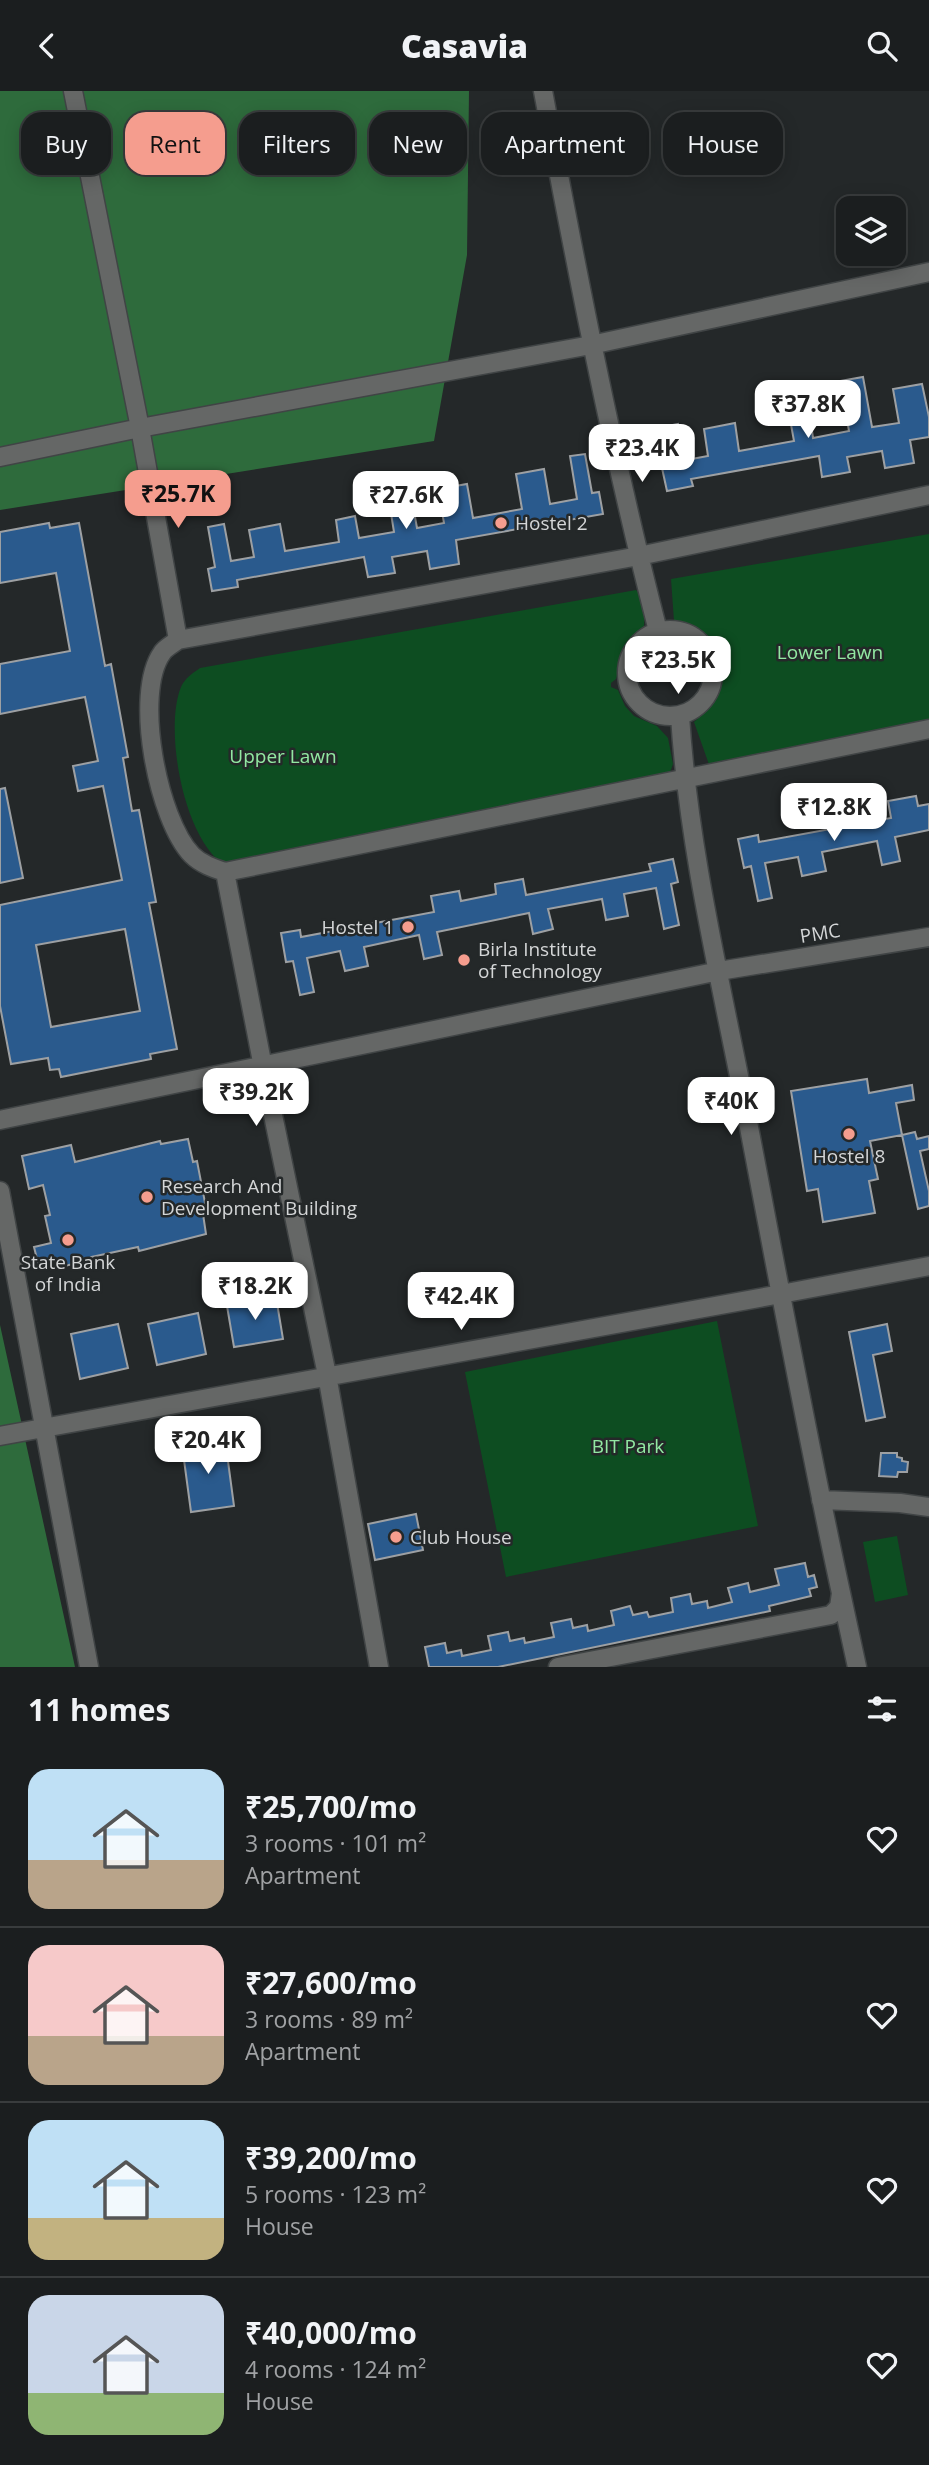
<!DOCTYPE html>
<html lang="en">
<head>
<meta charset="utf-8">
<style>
	body { margin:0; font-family:"Open Sans",sans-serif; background:#282b2c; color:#f1f3f6; height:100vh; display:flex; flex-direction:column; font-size:26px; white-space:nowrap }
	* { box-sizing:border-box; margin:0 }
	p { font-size:23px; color:#a0a2a4 }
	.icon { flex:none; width:38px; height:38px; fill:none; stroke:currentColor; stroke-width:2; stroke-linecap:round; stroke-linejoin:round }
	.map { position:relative; height:1576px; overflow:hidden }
	.side { display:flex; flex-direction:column; background:#1b1e1f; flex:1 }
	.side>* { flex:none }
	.hud { position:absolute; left:21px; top:21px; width:887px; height:63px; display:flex; gap:14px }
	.controls { position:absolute; left:836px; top:105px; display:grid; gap:14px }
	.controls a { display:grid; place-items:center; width:70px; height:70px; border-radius:14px; background:#1b1e1f; box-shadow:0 4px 18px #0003,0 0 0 2px #393c3d; font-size:35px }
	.price { position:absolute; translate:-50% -60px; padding:0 16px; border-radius:14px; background:#fff; color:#222; font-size:23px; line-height:46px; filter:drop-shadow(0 2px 4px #0008) }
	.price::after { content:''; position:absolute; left:50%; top:42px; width:21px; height:16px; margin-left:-10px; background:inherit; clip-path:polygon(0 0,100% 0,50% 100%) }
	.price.active { background:#f59d8e; color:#111 }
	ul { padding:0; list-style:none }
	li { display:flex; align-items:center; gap:21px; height:175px; padding:0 28px }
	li+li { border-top:2px solid #393c3d }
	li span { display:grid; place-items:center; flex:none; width:196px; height:140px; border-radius:21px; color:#555 }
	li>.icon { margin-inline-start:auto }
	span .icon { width:84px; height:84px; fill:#fffc; stroke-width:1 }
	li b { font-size:30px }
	h2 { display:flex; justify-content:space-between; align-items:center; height:84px; padding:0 28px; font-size:30px }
	.chip { padding:0 24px; border-radius:21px; background:#1b1e1f; box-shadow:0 4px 18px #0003,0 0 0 2px #393c3d; font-size:24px; line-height:63px }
	.chip.active { background:#f59d8e; color:#111 }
	header { display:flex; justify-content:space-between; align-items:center; height:91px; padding:0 28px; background:#1b1e1f; font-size:32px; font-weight:800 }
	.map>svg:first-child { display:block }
	.green { fill:#0d4d21 }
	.forest { fill:#2e6b3c }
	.building { fill:#2a5a8d; stroke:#9da0a3; stroke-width:2; fill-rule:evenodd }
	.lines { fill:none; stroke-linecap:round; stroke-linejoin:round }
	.minor-casing { stroke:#404445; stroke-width:21 }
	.minor { stroke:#656766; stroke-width:18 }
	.poi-dot { fill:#f59d8e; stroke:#242829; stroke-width:2.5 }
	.labels { text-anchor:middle; stroke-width:5; stroke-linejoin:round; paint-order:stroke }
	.poi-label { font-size:19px; fill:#d4d6d7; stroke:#242829; text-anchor:start }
	.park-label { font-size:19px; fill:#92e8a2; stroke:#242829 }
	.street-label { font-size:19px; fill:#d4d6d7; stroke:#242829 }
</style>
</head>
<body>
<header><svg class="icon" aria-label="back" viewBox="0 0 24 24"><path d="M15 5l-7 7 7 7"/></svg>Casavia<svg class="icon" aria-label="search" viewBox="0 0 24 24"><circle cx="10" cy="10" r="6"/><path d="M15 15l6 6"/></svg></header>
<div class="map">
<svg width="929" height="1576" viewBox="0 0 929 1576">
	<rect width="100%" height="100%" fill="#242829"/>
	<path class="green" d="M929,443v200l-217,39 -18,-51c19,-17 31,-32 26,-57 -1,-5 -2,-12 -5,-17 -8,-14 -27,-21 -41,-27l-3,-42z
		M636,499c9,7 9,24 8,36l-19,23 -9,30 -5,4v4l7,3 7,16 9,10 23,10 11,12 5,26 -5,14 -437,91c-46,-20 -68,-138 -50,-182 4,-9 12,-14 19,-19z
		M717,1230l41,205 -252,51 -41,-205z
		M897,1445l11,59 -33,7 -12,-60z"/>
	<path class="forest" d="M0,0h469l-2,164 -33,186 -434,69z
		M0,1234l75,342h-75z"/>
	<path class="building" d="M863,286l9,50 27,-4 -6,-34 29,-5 7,33v20l-19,3 4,23 -29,5 -3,-17 -35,6 3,15 -28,5 -3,-21 -128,23 2,7 -26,5 -5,-23 8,-1 -8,-40 16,-3 8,36 22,-4 -4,-27 31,-6 4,28 55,-10 -4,-22 20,-3 3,22 36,-7 -9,-50z
		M585,363l7,39 7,-1 4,22 -147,26 3,24 -29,5 -3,-18 -35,6 3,16 -27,4 -4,-20 -127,23 1,7 -26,4 -4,-22 7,-2 -7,-40 16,-3 7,37 23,-4 -5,-27 31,-6 5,27 54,-9 -3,-22 19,-4 4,22 35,-6 -8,-50 22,-4 9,50 27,-5 -6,-34 29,-5 6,34 49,-9 -6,-35 28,-5 6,35 27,-5 -7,-43z
		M49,432l1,5 29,-5 26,143 6,-2 17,93 -5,1 9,53 7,-1 17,92 -7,1 28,146 -27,5 1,5 -90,18 -2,-8 -9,1 -2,-12 -37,6 -11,-58v-101l122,-25 -19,-94 -25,5 -5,-25 25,-5 -13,-64 -85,17v-50l70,-13 -14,-78 -56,10v-51zM125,838l15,82 -89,16 -15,-82z
		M5,697l18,90 -23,5v-94z
		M916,705l2,10 11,-2v26l-34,7 5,24 -18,4 -5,-24 -55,11 4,19 -24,5 -4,-19 -33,6 7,35 -14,3 -7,-35 -7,2 -6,-29 20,-4 1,7 132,-24 -3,-17z
		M673,768l5,23 -7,2 8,41 -15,4 -8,-41 -32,6 4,22 -22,4 -4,-21 -54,10 5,20 -20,5 -4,-21 -92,19 5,23 -18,4 -5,-24 -55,12 4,19 -23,5 -5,-20 -33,7 7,34 -14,3 -7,-34 -7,1 -5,-29 19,-3 1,7 133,-25 -3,-16 28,-5 2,10 35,-7 -1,-10 28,-5 3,16 125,-24 -2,-7z
		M867,988l2,14 43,-8 2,15 -18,3 6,32 -32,6 8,38 -9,2 6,32 -52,9 -5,-33 -11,2 -16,-100z
		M915,1041l2,7 12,-3v13l-9,2 9,40v15l-11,3 -16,-74z
		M188,1048l5,23 4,-1 10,52 -4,1 3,20 -67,17 -1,-4 -47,10v3l-40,9 -2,-9 -11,3 -4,-16 17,-4 -6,-27 5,-1 -7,-30 -14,4 -7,-33 49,-11 4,17 85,-21 1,3z
		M276,1206l7,42 -49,8 -7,-41z
		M198,1222l8,41 -49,11 -9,-41z
		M118,1233l10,44 -48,11 -9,-45z
		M887,1233l5,27 -19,4 12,62 -19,4 -17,-89z
		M225,1348l9,67 -43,6 -9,-67z
		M881,1362h16v4l5,1v3l6,1 -1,10h-9l-1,5 -18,-1z
		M416,1423l7,36 -48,10 -7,-36z
		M805,1472l3,14 6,-2 3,12 -8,2 2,7 -42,10 1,5 -272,56h-69l-4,-20 20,-4 2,10 14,-3 1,6 29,-6 -3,-14 20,-4 2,9 14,-3 1,5 29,-6 -3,-14 20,-4 2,9 14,-3 1,6 26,-6 -3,-14 19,-5 3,9 14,-3 2,5 24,-5 -2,-14 19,-4 2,10 15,-3 1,7 24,-6 -4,-14 20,-5 2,9 29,-7 -4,-16z"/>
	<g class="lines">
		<g class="minor-casing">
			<path id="minor" d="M73,0l67,337 38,212
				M543,0c34,181 69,362 115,540
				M0,366l140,-29 451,-83 338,-73
				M929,404l-290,61 -461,84c-5,4 -13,8 -16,13 -29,41 -4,167 30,202 9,9 21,13 33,17l704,-143
				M627 582a43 43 0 1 1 86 0a43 43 0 1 1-86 0Z
				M225,781l38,195 64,308 52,292
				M0,1029l719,-149 210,-34
				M0,1100l89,476
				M0,1345l781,-142 148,-28
				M821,1409l79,3 29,4
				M841,1502l16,74
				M558,1576l273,-52 8,-8 2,-14c-36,-165 -66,-331 -98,-497 -25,-126 -55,-253 -63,-380"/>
		</g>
		<use href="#minor" class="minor"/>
	</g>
	<g class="poi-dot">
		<circle cx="501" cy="432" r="7"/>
		<circle cx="408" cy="836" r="7"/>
		<circle cx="464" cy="869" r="7"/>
		<circle cx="849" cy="1043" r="7"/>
		<circle cx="147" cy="1106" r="7"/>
		<circle cx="68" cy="1149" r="7"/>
		<circle cx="396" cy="1446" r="7"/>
	</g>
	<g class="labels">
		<g class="poi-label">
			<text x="515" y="439">Hostel 2</text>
			<text x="394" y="843" text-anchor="end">Hostel 1</text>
			<text x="478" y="865">Birla Institute<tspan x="478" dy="22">of Technology</tspan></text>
			<text x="849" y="1072" text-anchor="middle">Hostel 8</text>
			<text x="161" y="1102">Research And<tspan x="161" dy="22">Development Building</tspan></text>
			<text x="68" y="1178" text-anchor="middle">State Bank<tspan x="68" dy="22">of India</tspan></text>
			<text x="410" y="1453">Club House</text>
		</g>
		<g class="park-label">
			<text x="830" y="568">Lower Lawn</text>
			<text x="283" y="672">Upper Lawn</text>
			<text x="628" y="1362">BIT Park</text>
		</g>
		<g class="street-label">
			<text transform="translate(820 842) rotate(-9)" y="7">PMC</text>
		</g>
	</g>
</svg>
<div class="controls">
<a><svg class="icon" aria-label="layers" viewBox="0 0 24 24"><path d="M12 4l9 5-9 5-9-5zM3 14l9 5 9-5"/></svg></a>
</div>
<b class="price" style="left:808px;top:349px">₹37.8K</b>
<b class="price" style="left:642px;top:393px">₹23.4K</b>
<b class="price active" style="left:178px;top:439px">₹25.7K</b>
<b class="price" style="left:406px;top:440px">₹27.6K</b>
<b class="price" style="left:678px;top:605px">₹23.5K</b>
<b class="price" style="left:834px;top:752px">₹12.8K</b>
<b class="price" style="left:256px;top:1037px">₹39.2K</b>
<b class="price" style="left:731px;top:1046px">₹40K</b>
<b class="price" style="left:255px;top:1231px">₹18.2K</b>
<b class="price" style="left:461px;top:1241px">₹42.4K</b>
<b class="price" style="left:208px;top:1385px">₹20.4K</b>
<div class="hud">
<a class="chip">Buy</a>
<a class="chip active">Rent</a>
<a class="chip">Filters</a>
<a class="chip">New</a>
<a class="chip">Apartment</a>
<a class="chip">House</a>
</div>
</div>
<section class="side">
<h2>11 homes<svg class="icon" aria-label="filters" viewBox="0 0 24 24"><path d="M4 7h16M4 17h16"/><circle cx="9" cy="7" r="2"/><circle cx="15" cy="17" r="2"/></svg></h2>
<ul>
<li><span style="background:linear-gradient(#bfe0f5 65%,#b9a48a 0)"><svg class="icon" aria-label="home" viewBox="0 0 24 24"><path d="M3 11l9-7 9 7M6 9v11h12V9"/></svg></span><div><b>₹25,700/mo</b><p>3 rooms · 101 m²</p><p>Apartment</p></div><svg class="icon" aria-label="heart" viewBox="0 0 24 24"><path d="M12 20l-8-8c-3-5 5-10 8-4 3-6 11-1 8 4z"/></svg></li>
<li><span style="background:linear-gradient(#f6c9c9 65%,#b9a48a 0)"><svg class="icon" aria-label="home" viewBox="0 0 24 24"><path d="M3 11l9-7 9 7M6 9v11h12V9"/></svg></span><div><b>₹27,600/mo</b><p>3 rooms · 89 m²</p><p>Apartment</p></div><svg class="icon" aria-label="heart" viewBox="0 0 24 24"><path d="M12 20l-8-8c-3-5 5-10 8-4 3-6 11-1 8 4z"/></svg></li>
<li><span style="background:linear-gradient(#bfe0f5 70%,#c2b280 0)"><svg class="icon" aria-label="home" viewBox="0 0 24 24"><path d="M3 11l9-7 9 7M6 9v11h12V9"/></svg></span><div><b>₹39,200/mo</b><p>5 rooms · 123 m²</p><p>House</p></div><svg class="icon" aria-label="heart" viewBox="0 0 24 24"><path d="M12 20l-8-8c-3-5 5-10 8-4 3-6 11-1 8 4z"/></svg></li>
<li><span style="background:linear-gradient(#c9d6e8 70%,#8fb573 0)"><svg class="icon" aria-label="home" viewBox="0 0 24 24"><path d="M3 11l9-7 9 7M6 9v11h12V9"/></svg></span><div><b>₹40,000/mo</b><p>4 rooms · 124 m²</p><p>House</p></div><svg class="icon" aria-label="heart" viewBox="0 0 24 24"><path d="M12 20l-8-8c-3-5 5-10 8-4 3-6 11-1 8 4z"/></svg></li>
</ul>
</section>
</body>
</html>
